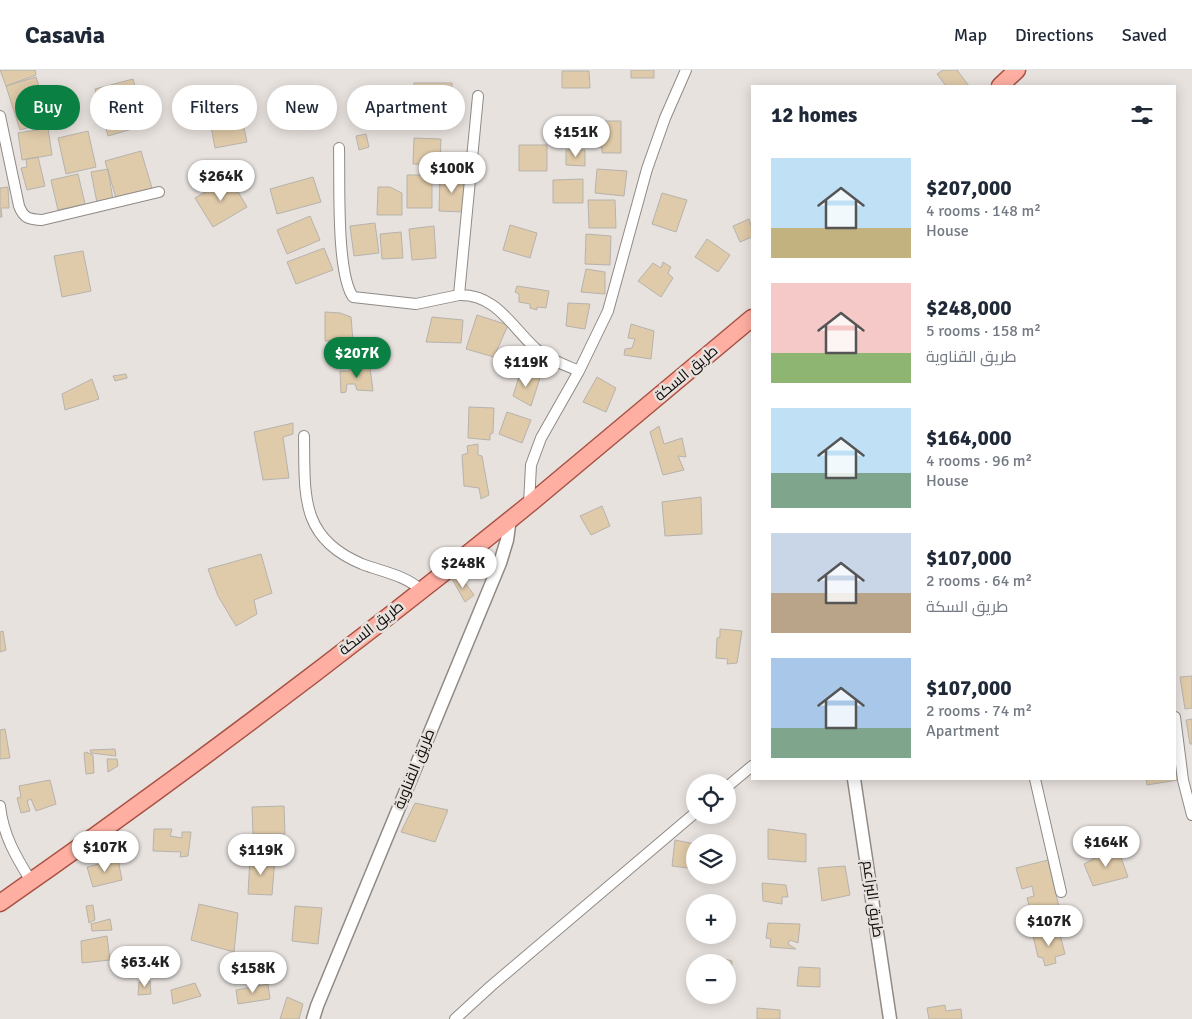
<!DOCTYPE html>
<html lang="en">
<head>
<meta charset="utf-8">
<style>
	body { margin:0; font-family:Signika,Cairo,sans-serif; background:#f6f6f7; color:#1f2937; height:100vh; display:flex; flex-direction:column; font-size:19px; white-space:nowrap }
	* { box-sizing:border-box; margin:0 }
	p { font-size:16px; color:#747a83 }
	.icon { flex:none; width:28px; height:28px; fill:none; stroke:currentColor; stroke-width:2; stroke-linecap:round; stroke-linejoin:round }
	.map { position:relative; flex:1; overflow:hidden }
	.panel { position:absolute; left:751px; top:15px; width:425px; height:695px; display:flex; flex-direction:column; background:#fff; border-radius:0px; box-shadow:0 2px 12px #0003 }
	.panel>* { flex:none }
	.guide { position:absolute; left:15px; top:15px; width:475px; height:45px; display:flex; gap:10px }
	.buttons { position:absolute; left:686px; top:704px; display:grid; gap:10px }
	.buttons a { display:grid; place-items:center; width:50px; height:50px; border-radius:50%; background:#fff; box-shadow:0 2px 12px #0003; font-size:25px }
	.price { position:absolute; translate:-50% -42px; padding:0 11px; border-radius:18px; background:#fff; color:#222; font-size:16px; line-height:32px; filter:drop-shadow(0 1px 2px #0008) }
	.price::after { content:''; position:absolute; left:50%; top:30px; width:15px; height:11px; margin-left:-8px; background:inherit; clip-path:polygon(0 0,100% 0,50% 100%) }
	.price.selected { background:#0b8043; color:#fff }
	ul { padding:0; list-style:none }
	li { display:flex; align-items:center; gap:15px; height:125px; padding:0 20px }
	li span { display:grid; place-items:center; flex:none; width:140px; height:100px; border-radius:0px; color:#555 }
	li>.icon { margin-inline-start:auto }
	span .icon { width:60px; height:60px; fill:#fffc; stroke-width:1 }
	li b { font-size:21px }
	h2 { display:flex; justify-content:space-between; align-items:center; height:60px; padding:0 20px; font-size:21px }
	.tag { padding:0 18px; border-radius:22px; background:#fff; box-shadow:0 2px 12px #0003; font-size:18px; line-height:45px }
	.tag.selected { background:#0b8043; color:#fff }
	header { display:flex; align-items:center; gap:30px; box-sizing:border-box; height:70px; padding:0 25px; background:#fff; border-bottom:1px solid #e0e1e3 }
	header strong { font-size:24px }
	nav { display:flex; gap:28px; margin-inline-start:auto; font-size:18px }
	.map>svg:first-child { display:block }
	.building { fill:#dfcaa9; stroke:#b6b3ad }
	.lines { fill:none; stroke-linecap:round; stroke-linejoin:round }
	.minor-casing { stroke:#8f8a86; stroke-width:12 }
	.tertiary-casing { stroke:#8f8a86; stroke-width:15 }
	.primary-casing { stroke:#a95244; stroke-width:19 }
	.minor { stroke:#fff; stroke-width:10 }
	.tertiary { stroke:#fff; stroke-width:12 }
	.primary { stroke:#feafa2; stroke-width:16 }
	.labels { text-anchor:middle; stroke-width:5; stroke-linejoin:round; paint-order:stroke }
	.street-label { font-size:15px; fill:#0d0b0a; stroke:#e8e2de }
</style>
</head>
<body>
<header>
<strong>Casavia</strong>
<nav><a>Map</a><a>Directions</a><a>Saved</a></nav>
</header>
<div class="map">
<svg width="1192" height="949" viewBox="0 0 1192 949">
	<rect width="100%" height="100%" fill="#e8e2de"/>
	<path class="building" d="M0,0h35l1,5 -30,11z
		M631,0h23v8h-23z
		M943,0h14l12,16h-23l-9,-12z
		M562,1h27l1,17h-28z
		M36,7l14,44 -30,9 -14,-44z
		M133,9l13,46 -38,11 -13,-47z
		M414,13h38v20h-16v8h-22z
		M240,39l7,33 -32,6 -6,-33z
		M577,51v20h-13v5h-12l-1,-24z
		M586,51h35v32h-19v-6h-16z
		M48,58l4,27 -30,5 -4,-27z
		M88,61l8,36 -30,7 -8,-36z
		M366,64l3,13 -10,3 -3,-14z
		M414,68l27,1 -1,26 -27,-1z
		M519,75h28v26h-28z
		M566,80h19v16l-19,-1z
		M141,81l11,37 -36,10 -11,-37z
		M38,87l7,29 -18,4 -6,-22 6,-1 -1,-8z
		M108,99l5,31 -16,3 -6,-31z
		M597,99l30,2 -3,25 -29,-3z
		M78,104l7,30 -27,6 -7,-30z
		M407,105h25v33h-25z
		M440,106l25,1 -1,35 -25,-1z
		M313,107l8,25 -44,12 -7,-25z
		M230,108l17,29 -34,20 -18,-29z
		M583,109v24h-30v-23z
		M8,117l1,21h-8l1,9h-2v-29z
		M378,117h12l12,6v22h-25z
		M662,123l25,7 -11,32 -24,-8z
		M588,130h27l1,28h-27z
		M310,146l10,24 -33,14 -10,-24z
		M749,149l3,10v8l-12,5 -7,-16z
		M375,153l4,30 -25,3 -4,-30z
		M510,155l27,8 -7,25 -27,-8z
		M434,156l2,32 -24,2 -3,-31z
		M401,162l2,26 -21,1 -2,-25z
		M586,164l25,2 -1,29 -25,-1z
		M707,169l23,16 -12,17 -23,-15z
		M324,178l9,22 -37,14 -9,-22z
		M83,181l8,40 -29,6 -8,-41z
		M663,192l8,5 -3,6 5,5 -12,19 -23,-16 15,-18 8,5z
		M586,199l19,3v22l-24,-2z
		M517,216l32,5 -3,17 -9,-1v3l-7,-2v-4l-11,-2v-8l-4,-2z
		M568,233l22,1 -5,25 -19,-3z
		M325,242l15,1 11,4 2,24h-28z
		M477,245l31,10 -14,32 -28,-8z
		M432,247l31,3 -2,23 -35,-1z
		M631,254l23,7 -3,28 -27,-4 1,-6 7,-1 3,-9 -7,-1z
		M350,297h20l3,24 -16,-1 -2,-6h-8l-1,8 -5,1 -1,-22h9z
		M521,300l19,8 -9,28 -18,-10z
		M126,304l1,4 -12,3 -2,-5z
		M597,307l19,11 -10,24 -23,-10z
		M92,309l7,20 -34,11 -3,-16z
		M469,337l25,1 -1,25 -3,1v6l-22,-2z
		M507,342l24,8 -9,23 -23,-9z
		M293,353v11l-10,3 6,41 -26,2 -9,-48z
		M659,356l5,18 18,-6 4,19 -8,-1 6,14 -21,5 -13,-43z
		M478,374v11l4,1 7,39 -8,4 -2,-11 -15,-2 -2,-31 6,-2 -1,-7z
		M701,427l1,37 -37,2 -3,-34z
		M602,436l8,20 -19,9 -11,-19z
		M261,484l11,39 -18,7 3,14 -21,12 -18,-30 -10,-27z
		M460,506l14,19 -9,7 -13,-23z
		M720,559l22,2 -5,32 -10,1 1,-5 -12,-1 1,-20 3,-1z
		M3,561l3,19 -6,2v-20z
		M1192,606v32l-7,1 -5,-32z
		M1192,649v25h-2l-4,-24z
		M5,659l5,29 -10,1v-29z
		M115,679l1,7 -25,-3 -1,-3z
		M86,682l7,3 1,18 -8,1 -2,-21z
		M1175,688l3,22 -31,5 -1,-6h29z
		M107,689h10l1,7 -10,6z
		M50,710l6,24 -20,7 -5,-12 -4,2 3,10 -9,2 -4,-15 4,-1 -2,-11z
		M415,733l33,7 -13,32 -34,-10z
		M284,736l1,28h-32l-1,-27z
		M154,759h18l-2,7 12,2v-6h9l-3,24 -8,1 1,-5 -28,-1z
		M768,759l38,5v28l-38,-3z
		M675,770l20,4v25l-23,-3z
		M1117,776l11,31 -35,9 -9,-22z
		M250,787l25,1 -3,37 -24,-1z
		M118,789l4,21 -29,7 -6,-20z
		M1048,790l11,47 -28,6 -4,-15 7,-2 -2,-10 -10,3 -6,-21z
		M845,796l5,29 -28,6 -4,-33z
		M762,813l24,2 2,12h-6v7l-19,-3z
		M199,834l39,9 -4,39 -43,-12z
		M93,835l2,15 -6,3 -3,-17z
		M295,836l27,2 -4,36 -26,-3z
		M110,849l2,11 -20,1 -1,-7z
		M768,853l32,1 -2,19 -8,-3 -2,4 8,5 -26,-2 1,-8 -5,-1z
		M1059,860l6,24 -10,3 1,6 -11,3 -2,-8 -5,-1 -5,-21z
		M107,866l3,24 -28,3 -1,-22z
		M710,885l22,6 -1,31 -3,-1v-29h-18z
		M799,897l21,1v19l-23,-1z
		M150,911l1,13 -13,1 1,-13z
		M195,913l6,13 -28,8 -2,-14z
		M268,914l2,15 -32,5 -2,-14z
		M287,927l16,7 -4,15h-19z
		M945,935l1,6 15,-2 1,10h-33l-2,-11z
		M757,938l23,2v9h-23z"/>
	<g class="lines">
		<g class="minor-casing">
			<path id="minor" d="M478,26l-19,199c37,-1 52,31 76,53 12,11 30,17 44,23
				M0,46l19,90c5,13 10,13 23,14l117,-28
				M339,78c1,34 -3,124 14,149l63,7 43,-9
				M304,366c1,58 -5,102 58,128 21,8 43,11 59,26
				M529,434l2,-39 10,-27 38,-67 29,-60 39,-142 18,-51 21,-48
				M1175,647l8,63 9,35
				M1035,709l26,113
				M728,716l24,-20
				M0,736c3,29 16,51 31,75
				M455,949l36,-33 204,-173"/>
		</g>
		<g class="tertiary-casing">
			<path id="tertiary" d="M854,709l36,240
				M313,949l4,-13 183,-443 7,-23 3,-22"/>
		</g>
		<g class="primary-casing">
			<path id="primary" d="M1000,16l17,-16
				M0,833c182,-127 360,-261 532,-401 74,-61 147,-123 220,-184"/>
		</g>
		<use href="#minor" class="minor"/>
		<use href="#tertiary" class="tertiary"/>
		<use href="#primary" class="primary"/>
	</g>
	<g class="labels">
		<g class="street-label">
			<text transform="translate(686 303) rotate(-40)" y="5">طريق السكة</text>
			<text transform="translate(371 558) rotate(-38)" y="5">طريق السكة</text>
			<text transform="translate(414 699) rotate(-68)" y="5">طريق القناوية</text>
			<text transform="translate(873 829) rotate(82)" y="5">طريق البراعم</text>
		</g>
	</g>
</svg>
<div class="buttons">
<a><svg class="icon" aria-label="locate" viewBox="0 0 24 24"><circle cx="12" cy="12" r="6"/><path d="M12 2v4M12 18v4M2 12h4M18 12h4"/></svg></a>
<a><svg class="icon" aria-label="layers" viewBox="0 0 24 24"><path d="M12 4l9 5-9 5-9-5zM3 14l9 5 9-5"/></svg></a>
<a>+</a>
<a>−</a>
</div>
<b class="price" style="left:576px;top:88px">$151K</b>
<b class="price" style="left:452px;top:124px">$100K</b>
<b class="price" style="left:221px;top:132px">$264K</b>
<b class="price selected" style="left:357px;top:309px">$207K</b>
<b class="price" style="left:526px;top:318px">$119K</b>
<b class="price" style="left:463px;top:519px">$248K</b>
<b class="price" style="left:1106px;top:798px">$164K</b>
<b class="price" style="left:105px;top:803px">$107K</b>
<b class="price" style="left:261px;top:806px">$119K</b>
<b class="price" style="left:1049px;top:877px">$107K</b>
<b class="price" style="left:145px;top:918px">$63.4K</b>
<b class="price" style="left:253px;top:924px">$158K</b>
<div class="guide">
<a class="tag selected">Buy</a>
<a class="tag">Rent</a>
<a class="tag">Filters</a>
<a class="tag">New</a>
<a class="tag">Apartment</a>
</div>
<section class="panel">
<h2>12 homes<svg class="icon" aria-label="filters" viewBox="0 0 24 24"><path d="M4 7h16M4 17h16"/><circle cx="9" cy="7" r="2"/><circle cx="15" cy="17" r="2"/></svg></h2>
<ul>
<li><span style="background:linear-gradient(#bfe0f5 70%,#c2b280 0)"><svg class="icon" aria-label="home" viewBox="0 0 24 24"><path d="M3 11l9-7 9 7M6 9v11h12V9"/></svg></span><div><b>$207,000</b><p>4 rooms · 148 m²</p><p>House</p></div></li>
<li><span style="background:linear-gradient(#f6c9c9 70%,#8fb573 0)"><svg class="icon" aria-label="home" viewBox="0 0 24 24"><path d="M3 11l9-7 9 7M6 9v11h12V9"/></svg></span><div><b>$248,000</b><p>5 rooms · 158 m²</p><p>طريق القناوية</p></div></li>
<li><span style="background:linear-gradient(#bfe0f5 65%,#7fa58c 0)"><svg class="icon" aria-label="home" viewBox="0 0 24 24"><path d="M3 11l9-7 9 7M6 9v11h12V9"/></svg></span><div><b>$164,000</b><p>4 rooms · 96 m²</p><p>House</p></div></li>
<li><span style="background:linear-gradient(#c9d6e8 60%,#b9a48a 0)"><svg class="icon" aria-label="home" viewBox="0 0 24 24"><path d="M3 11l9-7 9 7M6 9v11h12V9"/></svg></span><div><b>$107,000</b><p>2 rooms · 64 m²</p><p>طريق السكة</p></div></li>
<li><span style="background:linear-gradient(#a9c7e8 70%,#7fa58c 0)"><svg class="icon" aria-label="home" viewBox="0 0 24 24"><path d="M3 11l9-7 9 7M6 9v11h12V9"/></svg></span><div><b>$107,000</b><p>2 rooms · 74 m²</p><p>Apartment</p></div></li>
</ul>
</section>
</div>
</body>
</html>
